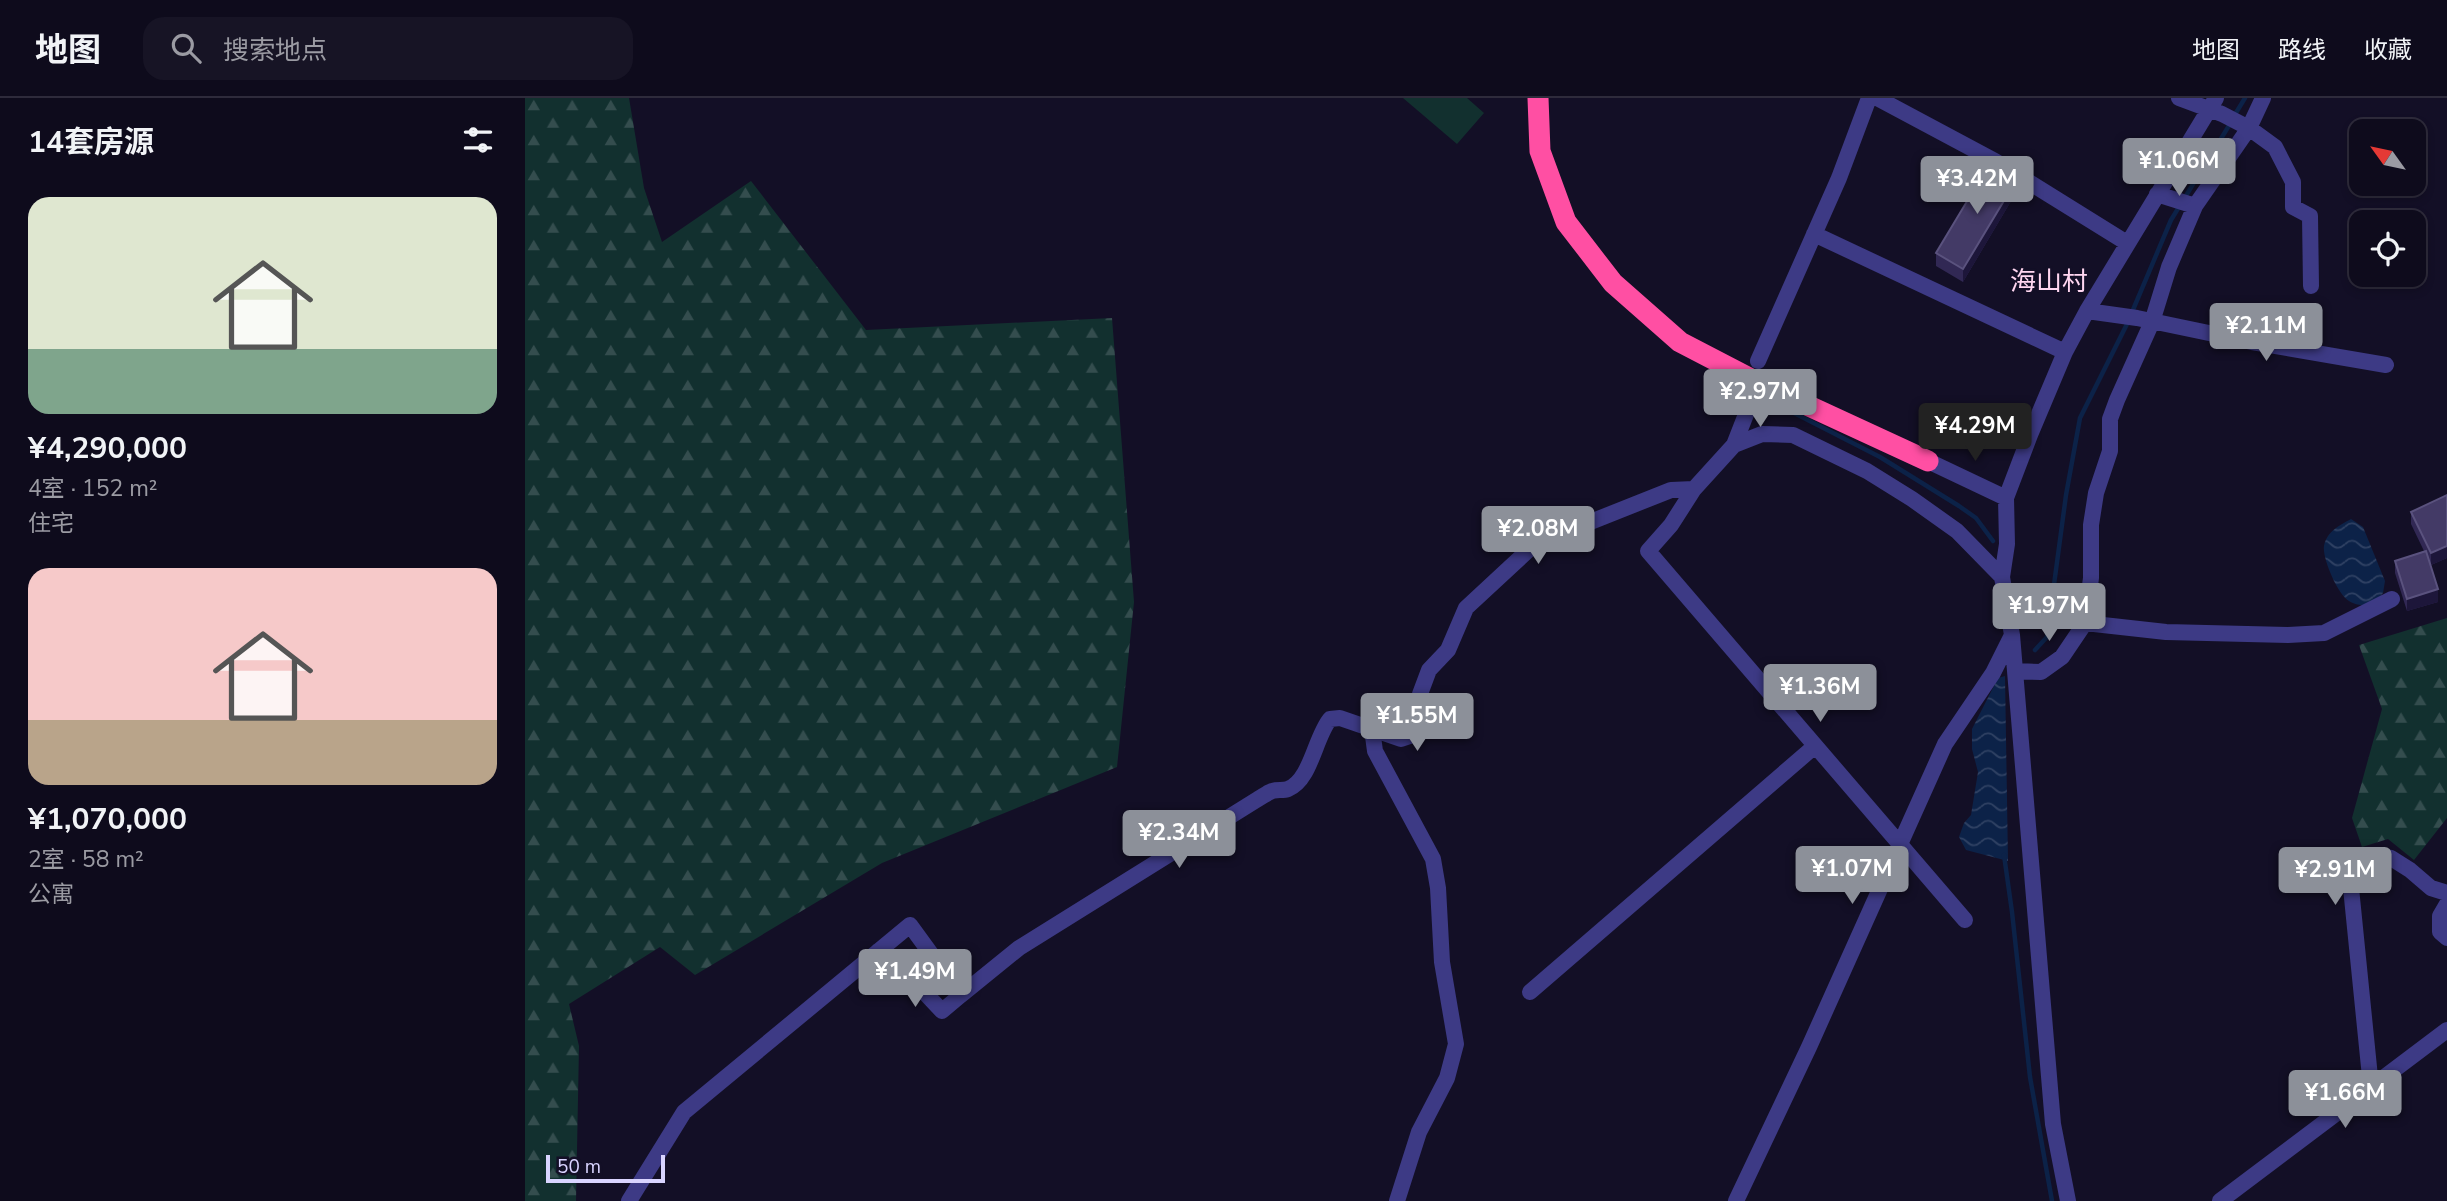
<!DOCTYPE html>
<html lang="zh">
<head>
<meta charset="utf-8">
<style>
	body { margin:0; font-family:"Nunito Sans","Noto Sans SC",sans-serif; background:#171425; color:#f1f3f6; height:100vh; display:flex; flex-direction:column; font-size:26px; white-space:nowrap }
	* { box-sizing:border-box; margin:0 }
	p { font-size:23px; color:#9b9ba3 }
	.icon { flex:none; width:38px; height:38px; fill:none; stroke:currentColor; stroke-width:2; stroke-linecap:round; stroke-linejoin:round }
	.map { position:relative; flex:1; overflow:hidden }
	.sheet { display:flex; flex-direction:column; background:#0e0b1c; width:525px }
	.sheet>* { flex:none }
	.needle { width:46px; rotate:303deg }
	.controls { position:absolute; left:1824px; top:21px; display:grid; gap:14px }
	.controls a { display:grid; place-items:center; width:77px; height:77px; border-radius:14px; background:#0e0b1c; box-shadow:0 4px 10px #0003,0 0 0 2px #2e2b3b; font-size:35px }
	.scale { position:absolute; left:21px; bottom:18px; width:119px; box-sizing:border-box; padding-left:7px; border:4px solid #d9d4ff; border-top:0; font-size:19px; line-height:24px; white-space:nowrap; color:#d9d4ff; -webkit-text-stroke:5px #130f26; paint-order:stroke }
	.price { position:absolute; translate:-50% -60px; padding:0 16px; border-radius:7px; background:#8c9099; color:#fff; font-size:23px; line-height:46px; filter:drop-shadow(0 2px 4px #0008) }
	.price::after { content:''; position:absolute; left:50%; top:42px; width:21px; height:16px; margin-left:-10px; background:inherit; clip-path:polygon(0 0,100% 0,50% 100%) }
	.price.current { background:#222; color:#fff }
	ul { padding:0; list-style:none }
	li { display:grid; align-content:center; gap:14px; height:371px; padding:0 28px }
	li span { display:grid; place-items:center; height:217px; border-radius:21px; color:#555 }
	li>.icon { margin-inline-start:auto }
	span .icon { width:126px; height:126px; fill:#fffc; stroke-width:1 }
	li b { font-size:30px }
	h2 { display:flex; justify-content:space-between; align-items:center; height:84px; padding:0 28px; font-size:30px }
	header { display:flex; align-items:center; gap:42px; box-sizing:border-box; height:98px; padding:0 35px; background:#0e0b1c; border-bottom:2px solid #2e2b3b }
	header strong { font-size:33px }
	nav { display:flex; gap:38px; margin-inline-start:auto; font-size:24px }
	.search { width:490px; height:63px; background:#171425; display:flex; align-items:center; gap:18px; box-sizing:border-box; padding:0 24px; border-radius:21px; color:#9b9ba3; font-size:26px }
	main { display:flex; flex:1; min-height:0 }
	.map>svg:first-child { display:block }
	.forest { fill:url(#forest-firs) }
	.garden { fill:#12302f }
	.water { fill:url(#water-waves) }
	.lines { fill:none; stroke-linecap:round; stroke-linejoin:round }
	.stream { stroke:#0c2248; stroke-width:4.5 }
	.minor { stroke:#3d3a85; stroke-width:16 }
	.highway { stroke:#ff4fa3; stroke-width:21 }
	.wall { fill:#312854 }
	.shaded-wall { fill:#1d163a }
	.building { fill:#433a66; stroke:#5a527e; stroke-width:2 }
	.labels { text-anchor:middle; stroke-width:5; stroke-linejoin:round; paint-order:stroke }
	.quarter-label { font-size:26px; fill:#ffd6f0; stroke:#130f26 }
</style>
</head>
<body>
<header>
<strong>地图</strong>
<div class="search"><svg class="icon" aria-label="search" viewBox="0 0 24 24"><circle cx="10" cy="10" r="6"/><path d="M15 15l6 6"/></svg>搜索地点</div>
<nav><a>地图</a><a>路线</a><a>收藏</a></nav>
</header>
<main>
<section class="sheet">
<h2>14套房源<svg class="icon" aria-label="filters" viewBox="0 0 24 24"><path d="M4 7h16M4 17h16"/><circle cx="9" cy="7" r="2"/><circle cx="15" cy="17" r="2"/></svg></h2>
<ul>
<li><span style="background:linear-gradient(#dfe7d0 70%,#7fa58c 0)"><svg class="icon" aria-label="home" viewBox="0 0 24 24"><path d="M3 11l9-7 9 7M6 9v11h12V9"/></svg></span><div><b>¥4,290,000</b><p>4室 · 152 m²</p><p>住宅</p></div></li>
<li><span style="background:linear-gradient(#f6c9c9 70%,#b9a48a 0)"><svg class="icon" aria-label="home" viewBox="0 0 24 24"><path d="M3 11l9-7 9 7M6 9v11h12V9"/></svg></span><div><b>¥1,070,000</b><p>2室 · 58 m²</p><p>公寓</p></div></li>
</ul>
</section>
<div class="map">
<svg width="1922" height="1103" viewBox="0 0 1922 1103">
	<defs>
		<pattern id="forest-firs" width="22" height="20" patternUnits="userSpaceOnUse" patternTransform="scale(1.75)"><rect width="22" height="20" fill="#12302f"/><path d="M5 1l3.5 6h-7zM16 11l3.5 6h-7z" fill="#344d4e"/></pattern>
		<pattern id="water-waves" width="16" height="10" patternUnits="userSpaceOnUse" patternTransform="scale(1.75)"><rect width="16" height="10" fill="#0c2248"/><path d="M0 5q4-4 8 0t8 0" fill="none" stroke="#2f4163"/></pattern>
	</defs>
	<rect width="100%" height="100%" fill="#130f26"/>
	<path class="forest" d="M0,0h104l15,90 18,54 89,-61 115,149 246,-12 22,284 -17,165 -235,96 -187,112 -35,-28 -91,57 10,42 -3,155h-51z
		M1922,520v200l-33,42 -26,-21 -26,8 -10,-29 30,-109 -23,-64z"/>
	<path class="garden" d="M878,0h64l17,15 -27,31z"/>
	<path class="water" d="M1826,421l12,8 22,54 -2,12 -12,14c-7,-2 -17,-2 -22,-6 -11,-6 -27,-43 -25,-55 3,-15 16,-21 27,-27z
		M1480,578l3,185 -42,-11 -7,-13 5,-14 7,-8 7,-43 -6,-23v-20l26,-51z"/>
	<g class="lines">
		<path class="stream" d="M1709,18l11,-18
			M1230,295l125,64 79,49 17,12 17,23
			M1510,552l12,-13 19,-142 14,-77 47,-94 44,-104 59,-96
			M1479,757l8,57 18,165 22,124"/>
		<path class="minor" d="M1352,0l118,63 132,82
			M1654,0l43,16 27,14 26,19 18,35v25l17,9 1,70
			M1738,0l-14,30 -54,78 -26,61 -17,55 -35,78 -7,19v32l-14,42 -5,32v53l-6,45 81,9 122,3 36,-2 68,-34
			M1632,96l38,12
			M1289,136l251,118
			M1562,213l50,7 115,24 134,23
			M1233,263l81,-183 30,-80
			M1209,347l18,-46 1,-13
			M1403,363l78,37
			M1491,573l25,1 21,-15 23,-34
			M847,631l29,10 15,-5 8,-29 -4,-11 9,-24 19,-20 18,-42 69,-64 136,-54 23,-1
			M1922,806l-7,12v16l7,6
			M1440,822l-317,-369 23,-26 23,-36 40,-44 28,-11 31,1 74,36 45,28 45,32 45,46
			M353,853l26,34 21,8 17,18 19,-16
			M1005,894l285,-246
			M1846,989l-20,-199 2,-18 7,-10 12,-5 19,3 19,12 21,18 16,5
			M104,1103l55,-89 226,-187 51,70 58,-47 239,-149c4,-2 9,-6 14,-8 5,-2 11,0 16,-2 23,-9 27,-52 42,-70l10,-1 32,11 3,22 58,108 5,29 4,74 14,82 -9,34 -28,54 -22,69
			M1211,1103l73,-154 136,-303 48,-71 19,-38
			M1543,1103l-15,-77 -41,-489 -10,-58 5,-33 -1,-46 24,-63 35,-83 22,-41 129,-213
			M1695,1103l227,-171"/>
		<path class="highway" d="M1013,0l2,53 26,71 47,61 67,59 77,40 171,79"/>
	</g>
	<path class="wall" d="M1492,93l-54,91 -27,-16v-13z
		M1922,397v63l-16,7 7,37 -31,9 -12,-38v-12l29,-10 -13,-27v-12z"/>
	<path class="shaded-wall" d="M1492,81v12l-54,91v-13z
		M1922,448v12l-16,7v-12z
		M1913,491v13l-31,9v-12z"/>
	<path class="building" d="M1465,65l27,16 -54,90 -27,-16z
		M1922,397v51l-16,7 -20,-41z
		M1901,453l12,38 -31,10 -12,-38z"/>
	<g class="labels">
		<g class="quarter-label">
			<text x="1524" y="192">海山村</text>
		</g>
	</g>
</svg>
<div class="controls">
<a><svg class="needle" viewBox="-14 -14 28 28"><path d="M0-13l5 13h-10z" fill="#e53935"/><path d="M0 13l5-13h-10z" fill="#9b9ba3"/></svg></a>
<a><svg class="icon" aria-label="locate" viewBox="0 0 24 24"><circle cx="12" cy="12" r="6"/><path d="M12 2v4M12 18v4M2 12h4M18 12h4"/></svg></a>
</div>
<div class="scale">50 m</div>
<b class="price" style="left:1654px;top:100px">¥1.06M</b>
<b class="price" style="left:1452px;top:118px">¥3.42M</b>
<b class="price" style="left:1741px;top:265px">¥2.11M</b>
<b class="price" style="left:1235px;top:331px">¥2.97M</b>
<b class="price current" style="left:1450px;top:365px">¥4.29M</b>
<b class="price" style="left:1013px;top:468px">¥2.08M</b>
<b class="price" style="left:1524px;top:545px">¥1.97M</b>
<b class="price" style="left:1295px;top:626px">¥1.36M</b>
<b class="price" style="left:892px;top:655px">¥1.55M</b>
<b class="price" style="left:654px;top:772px">¥2.34M</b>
<b class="price" style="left:1327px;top:808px">¥1.07M</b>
<b class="price" style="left:1810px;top:809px">¥2.91M</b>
<b class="price" style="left:390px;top:911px">¥1.49M</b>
<b class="price" style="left:1820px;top:1032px">¥1.66M</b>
</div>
</main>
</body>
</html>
